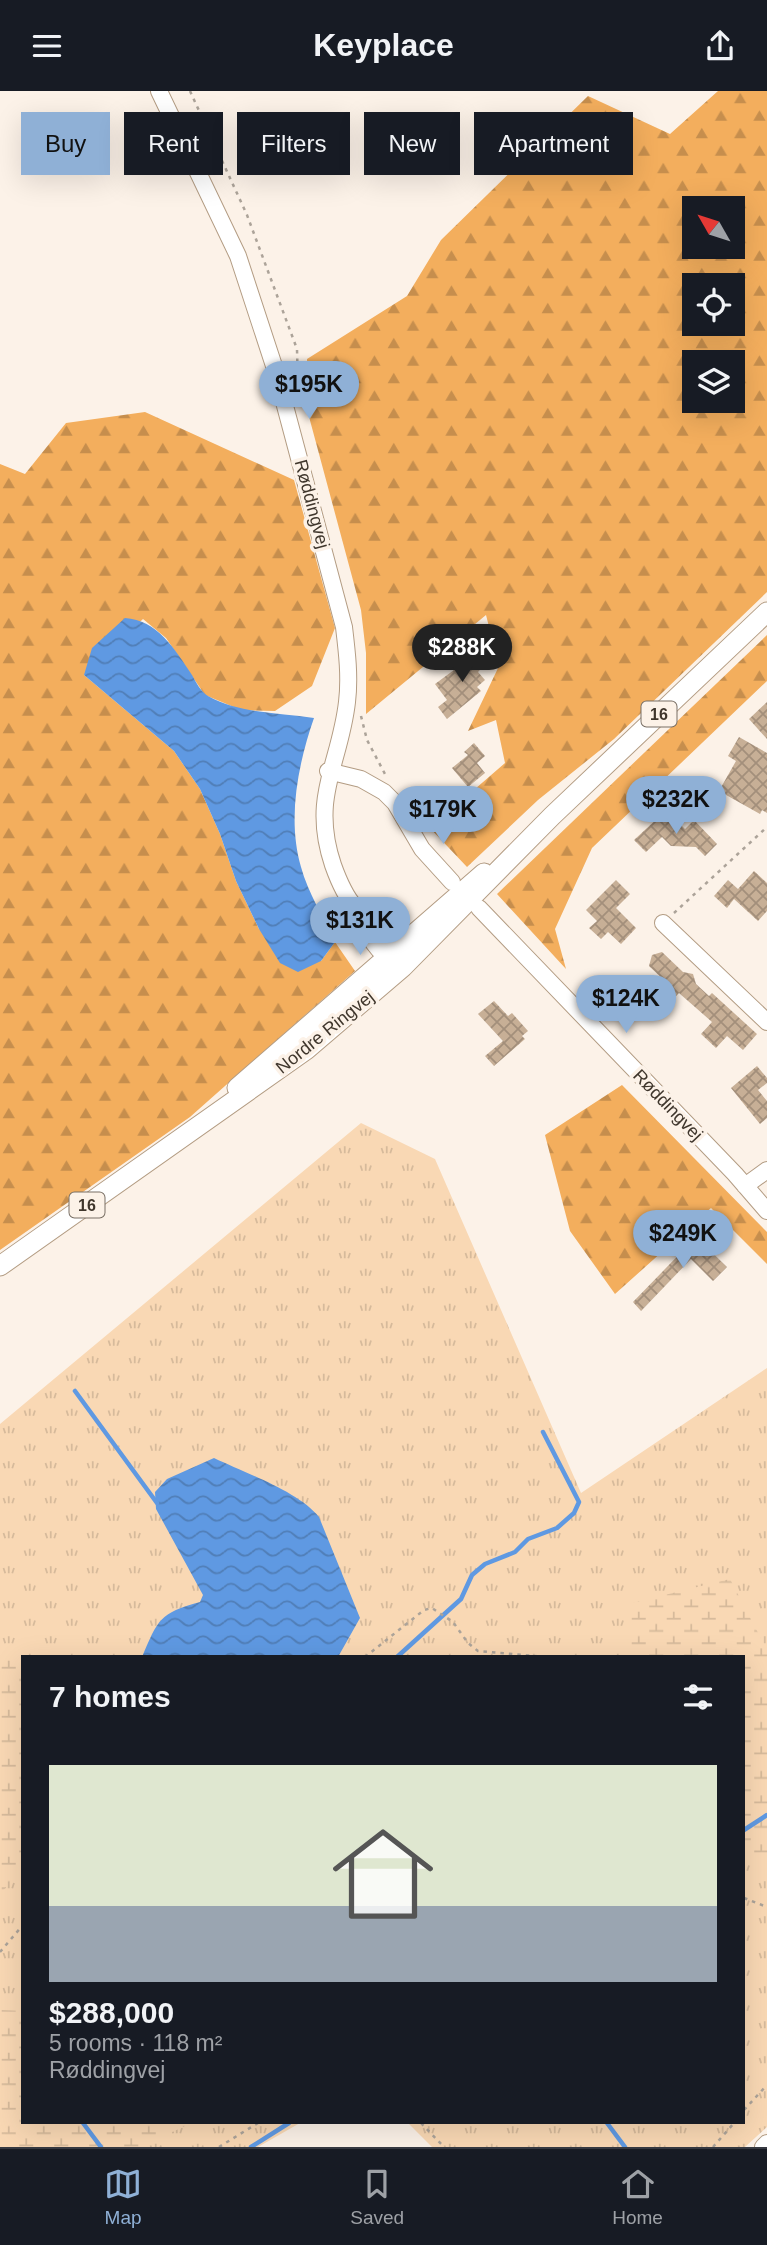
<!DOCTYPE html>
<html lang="en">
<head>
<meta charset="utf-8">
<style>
	body { margin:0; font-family:Arial,sans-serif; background:#242831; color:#f1f3f6; height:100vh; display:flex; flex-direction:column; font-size:26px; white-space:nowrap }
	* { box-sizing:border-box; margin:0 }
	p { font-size:23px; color:#9ea1a6 }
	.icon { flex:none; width:38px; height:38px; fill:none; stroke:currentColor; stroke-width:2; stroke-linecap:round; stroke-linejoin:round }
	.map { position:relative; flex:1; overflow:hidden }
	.side { position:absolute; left:21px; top:1564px; width:724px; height:469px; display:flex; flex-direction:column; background:#171b24; border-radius:0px; box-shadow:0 7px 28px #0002 }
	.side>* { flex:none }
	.top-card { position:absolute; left:21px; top:21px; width:726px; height:63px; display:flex; gap:14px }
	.needle { width:46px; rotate:309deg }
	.fabs { position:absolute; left:682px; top:105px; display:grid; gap:14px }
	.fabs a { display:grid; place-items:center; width:63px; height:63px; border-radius:0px; background:#171b24; box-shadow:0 7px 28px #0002; font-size:35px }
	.price { position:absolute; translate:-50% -60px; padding:0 16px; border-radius:24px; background:#8fb0d6; color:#111; font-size:23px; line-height:46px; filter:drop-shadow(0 2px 4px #0008) }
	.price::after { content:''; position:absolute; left:50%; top:42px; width:21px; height:16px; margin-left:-10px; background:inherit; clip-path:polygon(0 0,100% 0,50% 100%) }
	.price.active { background:#222; color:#fff }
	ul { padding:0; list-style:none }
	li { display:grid; align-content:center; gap:14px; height:371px; padding:0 28px }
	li+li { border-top:2px solid #363941 }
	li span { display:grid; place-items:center; height:217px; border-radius:0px; color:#555 }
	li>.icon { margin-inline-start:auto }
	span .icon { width:126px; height:126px; fill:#fffc; stroke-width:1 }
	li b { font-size:30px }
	h2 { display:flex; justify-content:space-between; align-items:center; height:84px; padding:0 28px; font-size:30px }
	.pill { padding:0 24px; border-radius:0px; background:#171b24; box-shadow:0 7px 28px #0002; font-size:24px; line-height:63px }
	.pill.active { background:#8fb0d6; color:#111 }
	header { display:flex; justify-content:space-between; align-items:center; height:91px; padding:0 28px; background:#171b24; font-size:32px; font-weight:800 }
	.tabs { display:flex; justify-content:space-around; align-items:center; height:98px; border-top:2px solid #363941; background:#171b24; font-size:19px; color:#9ea1a6 }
	.tabs a { display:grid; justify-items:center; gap:4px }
	.tabs .active { color:#8fb0d6 }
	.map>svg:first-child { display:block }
	.grass { fill:url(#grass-tufts) }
	.forest { fill:url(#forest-firs); fill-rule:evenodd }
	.wetland { fill:url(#wetland-marsh) }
	.water { fill:url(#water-waves) }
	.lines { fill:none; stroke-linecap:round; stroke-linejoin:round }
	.stream { stroke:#5f99e2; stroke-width:4.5 }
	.building { fill:url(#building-cross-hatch) }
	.minor-casing { stroke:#b39c83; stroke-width:18 }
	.major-casing { stroke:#b39c83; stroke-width:21 }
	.path { stroke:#aca399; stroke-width:2.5; stroke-dasharray:3.5 5; stroke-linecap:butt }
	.minor { stroke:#fff; stroke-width:16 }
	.major { stroke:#fff; stroke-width:19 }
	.labels { text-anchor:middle; stroke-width:7; stroke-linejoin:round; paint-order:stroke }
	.shield { fill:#fcf2e8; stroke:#786e64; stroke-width:2 }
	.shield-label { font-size:16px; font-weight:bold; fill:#3f362c }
	.street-label { font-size:18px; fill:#3f362c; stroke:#fcf2e8 }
</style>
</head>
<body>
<header><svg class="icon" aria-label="menu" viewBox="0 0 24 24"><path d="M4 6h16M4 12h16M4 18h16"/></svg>Keyplace<svg class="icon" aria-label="share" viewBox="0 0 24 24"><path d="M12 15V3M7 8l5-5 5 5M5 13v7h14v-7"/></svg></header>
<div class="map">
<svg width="767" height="2056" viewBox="0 0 767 2056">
	<defs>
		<pattern id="grass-tufts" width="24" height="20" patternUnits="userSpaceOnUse" patternTransform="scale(1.75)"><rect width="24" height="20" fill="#f9d8b4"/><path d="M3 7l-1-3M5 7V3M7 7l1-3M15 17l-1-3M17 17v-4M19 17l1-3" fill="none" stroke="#d6ba9b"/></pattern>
		<pattern id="forest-firs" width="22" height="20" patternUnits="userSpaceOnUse" patternTransform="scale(1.75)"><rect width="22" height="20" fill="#f3ae5d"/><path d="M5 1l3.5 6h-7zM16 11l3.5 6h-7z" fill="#c68e4d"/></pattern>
		<pattern id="wetland-marsh" width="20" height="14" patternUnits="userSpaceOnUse" patternTransform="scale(1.75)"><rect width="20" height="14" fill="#f9d8b4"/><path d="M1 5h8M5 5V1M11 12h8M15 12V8" fill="none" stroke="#d6ba9b"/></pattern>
		<pattern id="water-waves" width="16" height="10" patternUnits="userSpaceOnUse" patternTransform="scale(1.75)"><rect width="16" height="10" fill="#5f99e2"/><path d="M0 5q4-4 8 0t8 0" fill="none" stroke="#507eb7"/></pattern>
		<pattern id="building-cross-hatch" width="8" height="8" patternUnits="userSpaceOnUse" patternTransform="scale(1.75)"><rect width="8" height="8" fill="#c7af96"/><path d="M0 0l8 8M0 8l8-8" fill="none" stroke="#a38f7b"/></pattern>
	</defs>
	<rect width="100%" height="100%" fill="#fcf2e8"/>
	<path class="grass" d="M361,1032l74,36 146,334 186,-125v759l-22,20h-313l-24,-24h336v-466h-721v466h277l-42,24h-258v-723z"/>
	<path class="forest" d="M718,0h49v501l-153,147 -76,61 -71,67 -37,-39 75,-65 -9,-43 -28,11 31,-65 -13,-51 -120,99v-61l-5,-43 -53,-197 -1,-54 100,-63 34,-56 147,-144 82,38zM733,117v39h-38v-39zM733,194v39h-38v-39zM695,271h38v39h-38z
		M145,321l149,68 41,148 -23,58 -37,25 -34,-1 -36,-15 -39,-57 -23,-19 -59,56 90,76 26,38 20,45 16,47 23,48 62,32 14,-19 20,29 -165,146 -190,133v-786l25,10 41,-51z
		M767,544v46l-175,167 -37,81 11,40 -69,-75z
		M622,994l145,147v32l-56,-56 -96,86 -45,-63 -25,-96z"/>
	<path class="wetland" d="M730,1488l37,71v213l-23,-6v-200h-115l3,-54z
		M11,1568l12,17v188l-23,31v-232z
		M0,1919l23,1v112h169l-53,24h-139z"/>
	<path class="water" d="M125,527c32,2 50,31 67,57 4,7 9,17 16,21 32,18 71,16 106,22 -16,46 -27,101 -13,149 7,26 23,51 34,75l-14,19 -23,11 -18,-9 -21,-34 -23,-48 -16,-47 -20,-45 -26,-38 -90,-76 8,-27z
		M214,1367c31,15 84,33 105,59l41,101 -22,39h-196c16,-37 17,-44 58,-55l3,-7 -47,-86 -1,-17 12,-13z"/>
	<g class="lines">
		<path class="stream" d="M75,1300l82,112
			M397,1566l64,-58 11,-24 13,-11 30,-12 13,-13 29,-11 17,-15 5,-11 -36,-70
			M744,1739l23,-15
			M83,2032l18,24
			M607,2032l18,24
			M251,2056l38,-24"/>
	</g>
	<path class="building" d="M481,559l8,10 -11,12 7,8 -8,7 4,4 -34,28 -9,-12 9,-7 -12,-16z
		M767,611v37l-18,-20z
		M739,646l28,16v60l-5,-3 -2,4 -41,-23 17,-30 -8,-5z
		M474,652l11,13 -8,7 8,10 -17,14 -16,-19 16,-13 -4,-3z
		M671,724l14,14 9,-9 23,24 -12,12 -9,-9 -25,-1 -9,-9 -16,15 -12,-12 26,-24 5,5z
		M754,780l13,12v28l-9,10 -24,-22 -7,9 -13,-12 14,-16 10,9z
		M616,789l14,14 -14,14 20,20 -15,16 -13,-12 -7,7 -12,-11 8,-7 -11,-11z
		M662,861l21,20 10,2 3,10 13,12 3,-3 45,41 -14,16 -16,-14 -11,12 -15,-14 11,-12 -33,-29 -11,11 -8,-1 -3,-9 10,-11 -18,-17 3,-11z
		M494,910l14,15 4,-3 16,18 -6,5 3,3 -31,27 -9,-10 18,-15 -25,-27z
		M757,975l10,12v5l-9,7 9,11v17l-7,6 -29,-36z
		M696,1146l31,30 -14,14 -22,-22 -50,52 -8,-9z"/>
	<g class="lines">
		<g class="minor-casing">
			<path id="minor" d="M159,0l79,165 38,116 68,255c3,25 6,50 3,75 -7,62 -37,95 -14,163 5,14 12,31 22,42 15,19 34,30 45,53
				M328,680l33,8 23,13 11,11 27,46 30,33
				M479,817l256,266 32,37
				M359,825c9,19 17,37 37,47
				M663,832l104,99
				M745,1095l22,-16
				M763,2056l4,-4"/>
		</g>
		<g class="major-casing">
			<path id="major" d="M237,997l247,-215
				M0,1175l306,-216 97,-83 149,-151 215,-204"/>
		</g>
		<path class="path" d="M190,0l57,124 50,134 1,39
			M361,625l6,24 18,34
			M674,822l93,-86
			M365,1566l59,-47 8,-2 21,14 15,21 10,8 67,6
			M744,1807l23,9
			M0,1861l23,-27
			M744,2019l23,-25
			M421,2032l23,24
			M219,2056l39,-24
			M713,2056l21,-24"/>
		<use href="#minor" class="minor"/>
		<use href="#major" class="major"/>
	</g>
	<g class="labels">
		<g class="shield">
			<rect x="641.5" y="610.5" width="35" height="25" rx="5"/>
			<rect x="69.5" y="1101.5" width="35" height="25" rx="5"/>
		</g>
		<g class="shield-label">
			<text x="659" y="629">16</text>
			<text x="87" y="1120">16</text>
		</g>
		<g class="street-label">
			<text transform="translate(312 413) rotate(75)" y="6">Røddingvej</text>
			<text transform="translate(325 941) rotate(-39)" y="6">Nordre Ringvej</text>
			<text transform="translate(668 1014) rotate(46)" y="6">Røddingvej</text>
		</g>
	</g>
</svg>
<div class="fabs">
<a><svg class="needle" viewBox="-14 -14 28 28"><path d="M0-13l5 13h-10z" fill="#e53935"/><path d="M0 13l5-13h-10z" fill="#9ea1a6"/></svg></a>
<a><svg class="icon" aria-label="locate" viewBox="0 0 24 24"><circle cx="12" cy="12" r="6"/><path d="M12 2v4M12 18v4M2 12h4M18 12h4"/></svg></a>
<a><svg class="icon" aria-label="layers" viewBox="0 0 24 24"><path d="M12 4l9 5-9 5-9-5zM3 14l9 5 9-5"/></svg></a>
</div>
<b class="price" style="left:309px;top:330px">$195K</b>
<b class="price active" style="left:462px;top:593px">$288K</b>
<b class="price" style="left:676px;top:745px">$232K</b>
<b class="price" style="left:443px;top:755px">$179K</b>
<b class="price" style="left:360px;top:866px">$131K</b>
<b class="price" style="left:626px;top:944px">$124K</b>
<b class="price" style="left:683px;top:1179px">$249K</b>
<div class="top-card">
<a class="pill active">Buy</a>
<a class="pill">Rent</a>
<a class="pill">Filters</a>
<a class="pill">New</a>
<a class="pill">Apartment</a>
</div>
<section class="side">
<h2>7 homes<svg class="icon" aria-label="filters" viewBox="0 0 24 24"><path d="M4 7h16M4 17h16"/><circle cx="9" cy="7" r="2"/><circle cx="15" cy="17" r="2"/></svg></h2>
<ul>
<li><span style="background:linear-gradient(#dfe7d0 65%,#9aa5b1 0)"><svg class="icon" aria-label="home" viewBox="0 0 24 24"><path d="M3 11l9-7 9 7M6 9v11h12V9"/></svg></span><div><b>$288,000</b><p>5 rooms · 118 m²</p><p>Røddingvej</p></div></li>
</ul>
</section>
</div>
<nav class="tabs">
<a class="active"><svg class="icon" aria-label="map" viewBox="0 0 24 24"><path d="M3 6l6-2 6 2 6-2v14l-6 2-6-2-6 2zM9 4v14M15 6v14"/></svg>Map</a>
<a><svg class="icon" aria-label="saved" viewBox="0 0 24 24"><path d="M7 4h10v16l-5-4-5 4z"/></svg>Saved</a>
<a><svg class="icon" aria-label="home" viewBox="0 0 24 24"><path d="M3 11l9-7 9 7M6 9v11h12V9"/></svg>Home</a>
</nav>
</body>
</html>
